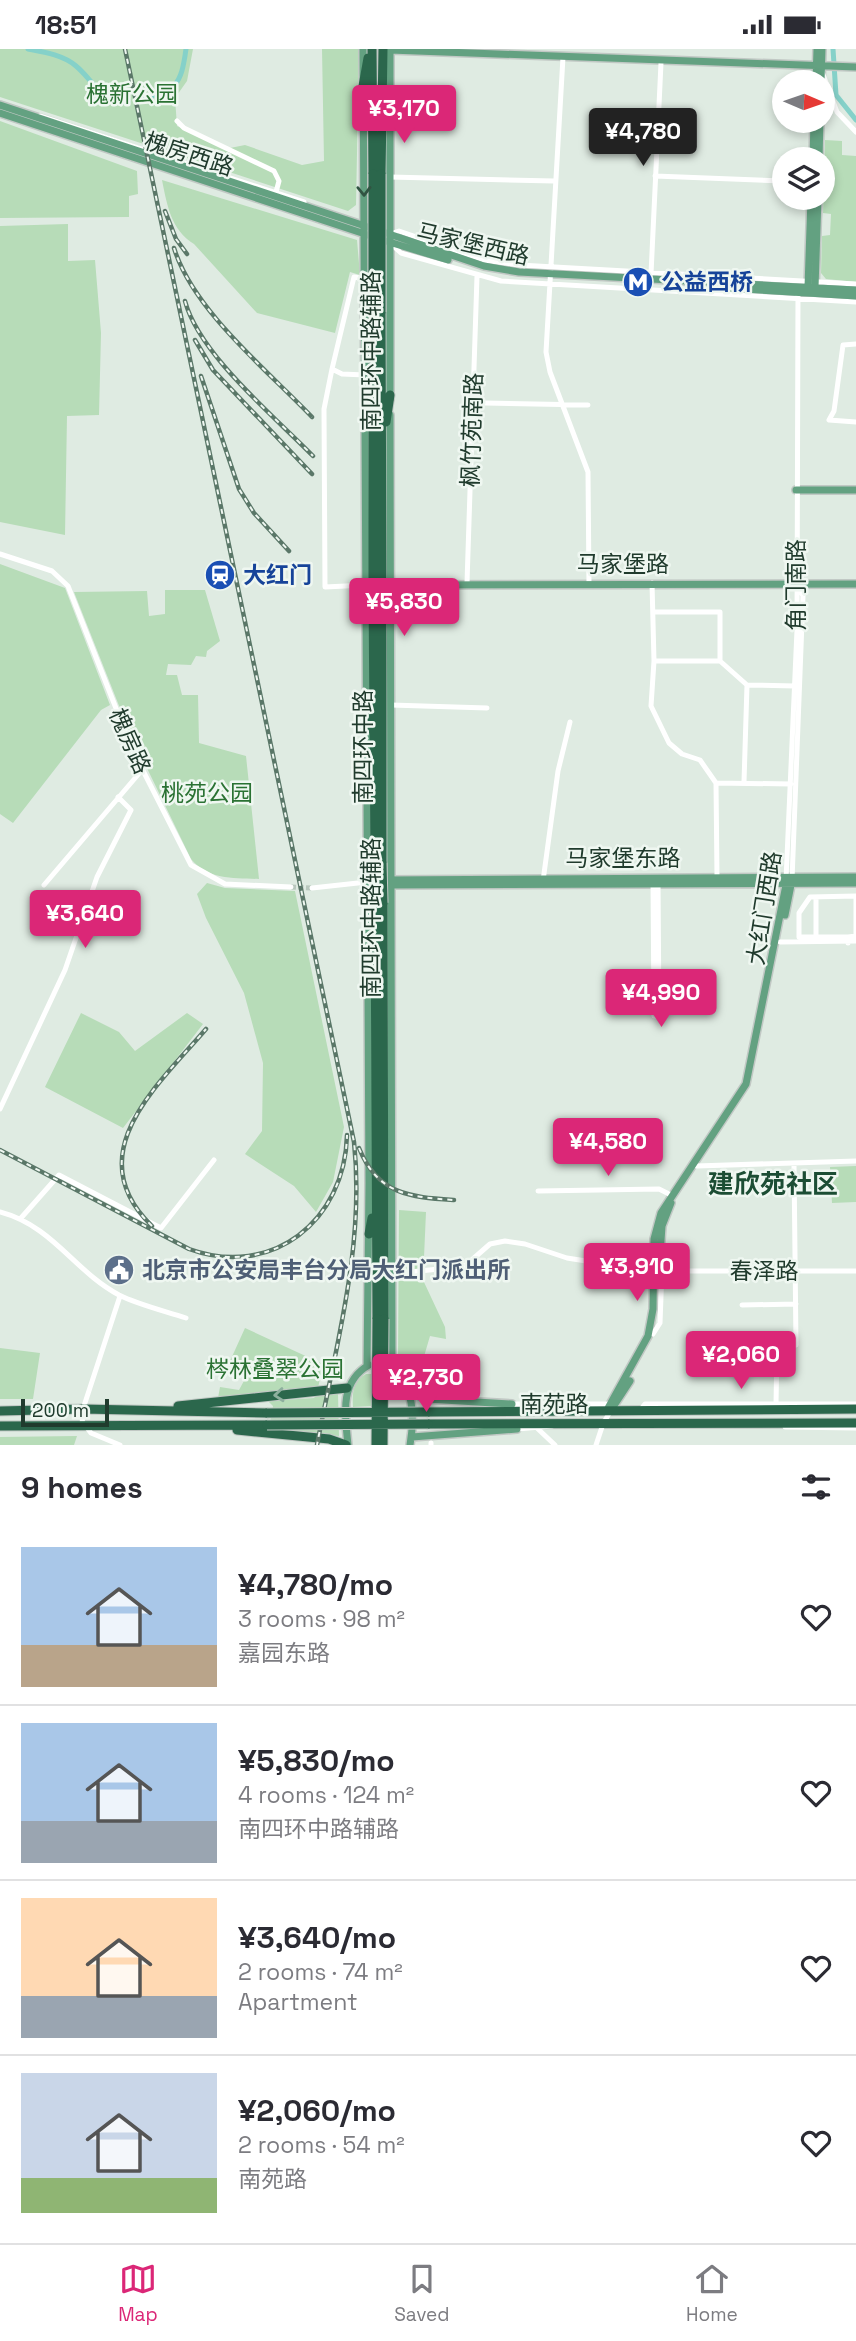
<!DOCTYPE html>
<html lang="en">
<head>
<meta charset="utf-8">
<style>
	body { margin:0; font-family:"Space Grotesk","Noto Sans SC",sans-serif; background:#f2f2f3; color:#2b2b33; height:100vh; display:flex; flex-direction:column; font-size:26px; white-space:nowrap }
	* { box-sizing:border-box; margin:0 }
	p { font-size:23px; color:#7c7c81 }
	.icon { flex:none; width:38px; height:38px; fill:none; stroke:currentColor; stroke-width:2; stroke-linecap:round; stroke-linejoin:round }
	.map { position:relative; height:1396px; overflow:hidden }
	.panel { display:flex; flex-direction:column; background:#fff; flex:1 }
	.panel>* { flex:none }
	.needle { width:46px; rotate:92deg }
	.controls { position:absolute; left:772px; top:21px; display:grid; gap:14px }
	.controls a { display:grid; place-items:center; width:63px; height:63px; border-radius:50%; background:#fff; box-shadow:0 4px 10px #0003; font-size:35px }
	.scale { position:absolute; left:21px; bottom:18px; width:88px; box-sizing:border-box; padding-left:7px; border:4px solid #203b2d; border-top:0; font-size:19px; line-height:24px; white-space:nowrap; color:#203b2d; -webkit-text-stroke:5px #eff7f1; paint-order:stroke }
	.price { position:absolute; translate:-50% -60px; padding:0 16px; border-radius:7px; background:#db2777; color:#fff; font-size:23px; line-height:46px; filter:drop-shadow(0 2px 4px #0008) }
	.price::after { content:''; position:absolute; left:50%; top:42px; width:21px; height:16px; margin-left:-10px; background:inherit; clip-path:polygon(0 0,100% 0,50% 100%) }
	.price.selected { background:#222; color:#fff }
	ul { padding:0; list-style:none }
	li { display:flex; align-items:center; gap:21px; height:175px; padding:0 21px }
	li+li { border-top:2px solid #e1e1e2 }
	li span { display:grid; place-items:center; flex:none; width:196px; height:140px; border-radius:0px; color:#555 }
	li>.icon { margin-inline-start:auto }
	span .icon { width:84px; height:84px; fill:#fffc; stroke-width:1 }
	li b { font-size:30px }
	h2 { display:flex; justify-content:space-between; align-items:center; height:84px; padding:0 21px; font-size:30px }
	.status { display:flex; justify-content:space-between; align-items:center; height:49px; padding:0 35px; background:#fff; direction:ltr }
	.status svg { height:19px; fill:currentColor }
	.tabs { display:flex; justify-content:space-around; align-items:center; height:98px; border-top:2px solid #e1e1e2; background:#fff; font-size:19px; color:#7c7c81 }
	.tabs a { display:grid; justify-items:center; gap:4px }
	.tabs .selected { color:#db2777 }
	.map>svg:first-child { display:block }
	.green { fill:#b7dcb8 }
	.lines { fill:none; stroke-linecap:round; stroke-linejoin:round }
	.river { stroke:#85d1c9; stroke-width:5 }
	.minor-tunnel { stroke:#b9c8be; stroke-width:5; stroke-dasharray:5 2.5; stroke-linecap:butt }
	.major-casing { stroke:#c1c8c4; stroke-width:10 }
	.highway-casing { stroke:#c1c8c4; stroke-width:11 }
	.minor { stroke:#fff; stroke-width:5 }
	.major { stroke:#63a181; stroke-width:7 }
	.highway { stroke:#2b674c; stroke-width:9 }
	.rail-casing { stroke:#5a7768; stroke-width:4.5 }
	.rail { stroke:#eff7f1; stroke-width:2; stroke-dasharray:5; stroke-linecap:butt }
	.highway-bridge-casing { stroke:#c1c8c4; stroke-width:11; stroke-linecap:butt }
	.highway-bridge { stroke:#2b674c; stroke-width:9 }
	.oneway { stroke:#315442 }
	.oneway2 { stroke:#8daf9e }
	.labels { text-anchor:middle; stroke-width:5; stroke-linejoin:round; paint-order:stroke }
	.park-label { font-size:23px; fill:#2a7233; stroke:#eff7f1 }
	.street-label { font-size:23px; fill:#203b2d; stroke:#eff7f1 }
	.transit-label { font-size:23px; font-weight:bold; fill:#164399; stroke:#eff7f1; text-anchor:start }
	.service-label { font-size:23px; font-weight:bold; fill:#4e5e75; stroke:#eff7f1; text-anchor:start }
	.quarter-label { font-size:26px; font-weight:bold; fill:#1c4d34; stroke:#eff7f1 }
</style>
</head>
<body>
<div class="status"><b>18:51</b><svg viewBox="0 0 49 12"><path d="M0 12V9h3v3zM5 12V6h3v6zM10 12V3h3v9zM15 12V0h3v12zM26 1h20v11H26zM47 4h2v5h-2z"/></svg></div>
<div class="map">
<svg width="856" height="1396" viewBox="0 0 856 1396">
	<rect width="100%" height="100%" fill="#dfebe2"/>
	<path class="green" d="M0,0h193l-6,32 -12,17 2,28 53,22 15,-3 57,20 22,-4 -2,-112h37l-3,156 -8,6 -348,-114z
		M0,72l137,50 1,23 -9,2v21l-129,1z
		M825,91l17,1v14l14,1v126l-30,-3 -5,-6 1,-37 8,-1 1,-21 -8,-1z
		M162,131l195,60 3,35 -10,-3 -15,61 -78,-20 -63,-69c-23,-14 -27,-39 -32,-64z
		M68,175v37l27,-1 6,73 -2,82 -32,1 -2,119 -65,-13v-296z
		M0,515l65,24 45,117 -9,5 -88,113 -13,-9z
		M165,541h40l15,51 -13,10 -1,6 -10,-1 -5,9 -23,-1 -2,11h11l5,20h16l1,48 47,13 13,123c-25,-1 -51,1 -68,-20l-62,-128 -55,-139 73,-1 2,25 16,-2z
		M207,834l18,5 70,3 49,236 -11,55 -17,30 -22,-26 -49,-32 17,-23 1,-68 -19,-70 -38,-75 -9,-24z
		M81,964l38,19 16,19 52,-38 16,11 -80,104 -78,-41z
		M856,1117v36l-24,1 -2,-36z
		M399,1161l27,2 -3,68 22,47 1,12 -16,-3 -12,41 32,19 -25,-1 -27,-35z
		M245,1279l78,36 -5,24 -100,10 2,-11 19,3 12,-22 -21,-7z
		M0,1299l40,5 -7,46h-33z
		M366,1325h6v32l-19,1c-1,-14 0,-26 13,-33z
		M318,1344l20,1 1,42 -70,-6 4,-24 -5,-5 46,-3z
		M77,1387l-3,9h-74v-8z"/>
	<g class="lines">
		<path class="river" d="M28,0c16,3 35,6 48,17 17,14 26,38 52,36
			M833,0l3,46 20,25
			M140,50c36,-8 41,-13 46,-50"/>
		<path class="minor-tunnel" d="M291,838l21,1"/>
		<g class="major-casing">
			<path id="major" d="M363,0l6,1134 -2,183
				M390,1l466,17
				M816,33l1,-33
				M821,33l1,-33
				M390,46v-46
				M0,56l368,122
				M390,61v289
				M0,64l368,122
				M813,110l1,-38
				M819,110l1,-38
				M386,184l98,33 35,6 337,18
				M386,192l62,19
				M808,238l3,-89
				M727,239l129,8
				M815,239l3,-90
				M390,366l2,951
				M796,441h60
				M387,536l469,-1
				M385,831l471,-3
				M385,836l471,-2
				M785,866l6,-30
				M659,1221l3,-44 9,-23
				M391,1316c23,20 24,51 19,80
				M410,1343l17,7 85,5
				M607,1361l41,-74 5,-27 1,-70 7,-26 85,-129 40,-199
				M611,1361l19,-29
				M412,1388l105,-8
				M348,1396c-3,-30 -9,-63 21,-80"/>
		</g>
		<g class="highway-casing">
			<path id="highway" d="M372,0l1,125
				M363,37l5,-28
				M387,42l3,23
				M381,125l2,-125
				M373,263v269
				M381,263l1,269
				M365,326l4,19
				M386,373l4,-27
				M373,540l2,274
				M382,540v274
				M366,661l5,19
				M375,853l2,417
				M383,854l1,416
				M369,1185l3,-16
				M178,1357l169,-18
				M0,1362l83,-2 184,4
				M428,1363l428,-3
				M428,1375l428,-1
				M0,1377l267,-1
				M237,1381l92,9 17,6"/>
		</g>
		<path class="minor" d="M563,8l-17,295 4,20 38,100 1,112
			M821,20l16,43 19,20
			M40,67l264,86
			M177,72l7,7 90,43 5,10 -3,11
			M655,127l129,5
			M390,128l164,4
			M390,185l9,-3 85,29 35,5 337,19
			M391,195l10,9 100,28 355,21
			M651,225l10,-211
			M856,295l-13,1 -9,66 -5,9 27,2
			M332,320l-8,40 1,178 41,-2
			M365,326l-23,-1 -10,-5 22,-92 11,2
			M485,354l103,2
			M0,505l52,17 16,15 64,163 59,116 34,19 66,3
			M467,534l10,-307
			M652,534l2,78 -3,45 18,37 13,11 18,6 16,23 1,94
			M653,563h67v49l27,24 48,1
			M654,612h66
			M391,656l96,3
			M744,733l3,-97
			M716,734l75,1
			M786,831l11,-250 1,-338
			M792,831l11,-284 -5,-10
			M543,832l15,-110 12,-49
			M653,833l1,134h5l-1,-135
			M44,836l98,-115
			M312,839l55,-6
			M816,848v40
			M780,893l76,-1
			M848,894v-6l8,-1v-40l-46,1 -11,16v24h49
			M0,1060l65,-139 32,-93 34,-67 -13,-13
			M696,1117l160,-5
			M538,1142l121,-2 12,6
			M0,1163c53,14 74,59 119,83 20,10 46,16 67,23
			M21,1169l38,-43 102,53 53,-68
			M391,1225l67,-7 8,-2 24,-21 15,-3 20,3 42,14 82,13h207
			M742,1256l54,-1
			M653,1285l7,-11 2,-53
			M512,1355h97l2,6 -8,14
			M776,1355l1,-56 19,-3 -2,-181
			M641,1360l4,-5h211
			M82,1378l1,-18 37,-113
			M785,1378l71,1
			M88,1380l3,4 29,12
			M517,1380l35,-3
			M538,1380l17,16
			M431,1394v2
			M596,1396l8,-24"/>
		<use href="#major" class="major"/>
		<use href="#highway" class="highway"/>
		<g class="rail-casing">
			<path id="rail" d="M125,0l229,1093c11,103 -18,203 -37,303
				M165,162l11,28 11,15
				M174,199c19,62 93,122 138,169
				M185,252c14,53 89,115 128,155
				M195,291l18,30 99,104
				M201,327l38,113 15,24 35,38
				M359,1099c19,47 51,49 95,52
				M0,1101l189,99c83,30 156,-28 158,-114
				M152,1177c-75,-72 7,-142 54,-197"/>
		</g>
		<use href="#rail" class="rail"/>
		<g class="highway-bridge-casing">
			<path id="highway-bridge" d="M373,125v138
				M381,125v138
				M373,540v-8
				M382,540v-8
				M375,814v39
				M382,814l1,40
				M267,1364l161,-1
				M267,1376l161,-1
				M376,1396l1,-126
				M383,1396l1,-126"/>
		</g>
		<use href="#highway-bridge" class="highway-bridge"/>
	</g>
	<defs><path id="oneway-chevron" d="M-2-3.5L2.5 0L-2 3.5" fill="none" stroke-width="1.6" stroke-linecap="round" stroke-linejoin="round" transform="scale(1.75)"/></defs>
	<use class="oneway" href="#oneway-chevron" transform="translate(364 142) rotate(89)"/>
	<use class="oneway2" href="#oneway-chevron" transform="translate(279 1346) rotate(175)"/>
	<defs>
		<g id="metro-disc" transform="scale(1.575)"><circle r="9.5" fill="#1a4fb4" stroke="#eff7f1"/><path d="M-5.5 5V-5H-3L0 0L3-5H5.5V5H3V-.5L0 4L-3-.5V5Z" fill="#fff"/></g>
		<g id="station-disc" transform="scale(1.575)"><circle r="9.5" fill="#1a4fb4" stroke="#eff7f1"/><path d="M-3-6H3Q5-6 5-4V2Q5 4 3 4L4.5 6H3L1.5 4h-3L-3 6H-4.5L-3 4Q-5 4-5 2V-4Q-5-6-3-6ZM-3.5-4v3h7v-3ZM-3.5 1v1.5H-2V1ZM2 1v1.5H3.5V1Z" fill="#fff"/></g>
		<g id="civic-disc" transform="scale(1.575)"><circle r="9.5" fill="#5c6f8a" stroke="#eff7f1"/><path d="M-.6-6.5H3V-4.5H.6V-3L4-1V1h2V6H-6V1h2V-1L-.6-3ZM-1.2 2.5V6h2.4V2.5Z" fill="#fff"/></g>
	</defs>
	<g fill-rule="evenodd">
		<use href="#metro-disc" x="638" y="233"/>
		<use href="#station-disc" x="220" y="526"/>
		<use href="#civic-disc" x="119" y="1221"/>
	</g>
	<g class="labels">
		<g class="park-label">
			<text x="132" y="53">槐新公园</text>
			<text x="207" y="752">桃苑公园</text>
			<text x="275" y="1328">梣林叠翠公园</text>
		</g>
		<g class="street-label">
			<text transform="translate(189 105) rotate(18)" y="8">槐房西路</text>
			<text transform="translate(473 195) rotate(13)" y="8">马家堡西路</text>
			<text transform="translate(371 302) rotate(-90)" y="8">南四环中路辅路</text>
			<text transform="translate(472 381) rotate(-88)" y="8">枫竹苑南路</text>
			<text x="623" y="523">马家堡路</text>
			<text transform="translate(796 536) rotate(-90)" y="8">角门南路</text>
			<text transform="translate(130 692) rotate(66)" y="8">槐房路</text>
			<text transform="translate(363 698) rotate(-90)" y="8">南四环中路</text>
			<text x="623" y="817">马家堡东路</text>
			<text transform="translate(764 859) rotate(-81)" y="8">大红门西路</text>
			<text transform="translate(371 869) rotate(-90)" y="8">南四环中路辅路</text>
			<text x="764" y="1230">春泽路</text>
			<text x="554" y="1363">南苑路</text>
		</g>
		<g class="transit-label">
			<text x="661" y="241">公益西桥</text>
			<text x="243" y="534">大红门</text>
		</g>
		<g class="service-label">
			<text x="142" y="1229">北京市公安局丰台分局大红门派出所</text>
		</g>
		<g class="quarter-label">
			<text x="773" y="1144">建欣苑社区</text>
		</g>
	</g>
</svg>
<div class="controls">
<a><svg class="needle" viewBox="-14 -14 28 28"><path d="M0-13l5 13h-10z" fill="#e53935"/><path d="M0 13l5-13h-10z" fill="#7c7c81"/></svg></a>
<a><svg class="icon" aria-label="layers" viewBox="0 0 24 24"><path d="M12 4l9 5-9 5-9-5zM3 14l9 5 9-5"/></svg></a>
</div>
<div class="scale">200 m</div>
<b class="price" style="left:404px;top:96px">¥3,170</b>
<b class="price selected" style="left:643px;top:119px">¥4,780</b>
<b class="price" style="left:404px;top:589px">¥5,830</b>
<b class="price" style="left:85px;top:901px">¥3,640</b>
<b class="price" style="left:661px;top:980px">¥4,990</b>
<b class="price" style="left:608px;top:1129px">¥4,580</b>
<b class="price" style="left:637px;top:1254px">¥3,910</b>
<b class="price" style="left:741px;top:1342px">¥2,060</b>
<b class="price" style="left:426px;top:1365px">¥2,730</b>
</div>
<section class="panel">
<h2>9 homes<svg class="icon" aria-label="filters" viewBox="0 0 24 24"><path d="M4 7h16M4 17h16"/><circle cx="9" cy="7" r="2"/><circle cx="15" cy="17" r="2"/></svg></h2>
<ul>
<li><span style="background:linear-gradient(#a9c7e8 70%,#b9a48a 0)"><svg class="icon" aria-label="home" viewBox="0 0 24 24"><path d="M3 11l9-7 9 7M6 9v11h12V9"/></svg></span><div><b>¥4,780/mo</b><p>3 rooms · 98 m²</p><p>嘉园东路</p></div><svg class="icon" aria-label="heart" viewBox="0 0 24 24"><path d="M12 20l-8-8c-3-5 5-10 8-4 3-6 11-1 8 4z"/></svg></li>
<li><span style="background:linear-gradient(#a9c7e8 70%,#9aa5b1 0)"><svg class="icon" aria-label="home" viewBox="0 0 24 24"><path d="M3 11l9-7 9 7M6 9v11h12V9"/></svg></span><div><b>¥5,830/mo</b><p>4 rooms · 124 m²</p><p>南四环中路辅路</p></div><svg class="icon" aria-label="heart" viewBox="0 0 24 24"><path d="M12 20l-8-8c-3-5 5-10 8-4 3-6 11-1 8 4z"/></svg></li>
<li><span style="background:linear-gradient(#ffd9b3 70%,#9aa5b1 0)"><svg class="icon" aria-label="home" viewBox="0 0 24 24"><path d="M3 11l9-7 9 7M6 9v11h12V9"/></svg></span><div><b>¥3,640/mo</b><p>2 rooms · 74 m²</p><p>Apartment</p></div><svg class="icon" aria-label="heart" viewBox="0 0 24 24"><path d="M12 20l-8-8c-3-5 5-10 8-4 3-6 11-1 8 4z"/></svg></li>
<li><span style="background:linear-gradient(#c9d6e8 75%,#8fb573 0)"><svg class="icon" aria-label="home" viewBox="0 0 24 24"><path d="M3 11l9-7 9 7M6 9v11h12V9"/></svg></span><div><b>¥2,060/mo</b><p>2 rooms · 54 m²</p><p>南苑路</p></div><svg class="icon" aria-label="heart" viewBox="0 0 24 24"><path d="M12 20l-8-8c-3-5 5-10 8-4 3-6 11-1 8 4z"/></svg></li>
</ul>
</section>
<nav class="tabs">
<a class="selected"><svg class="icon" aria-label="map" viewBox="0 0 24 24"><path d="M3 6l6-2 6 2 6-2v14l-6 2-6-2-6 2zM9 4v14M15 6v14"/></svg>Map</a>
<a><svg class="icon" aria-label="saved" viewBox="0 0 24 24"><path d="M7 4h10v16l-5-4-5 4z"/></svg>Saved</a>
<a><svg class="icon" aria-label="home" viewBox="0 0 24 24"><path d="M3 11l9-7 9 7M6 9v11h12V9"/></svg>Home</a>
</nav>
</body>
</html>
